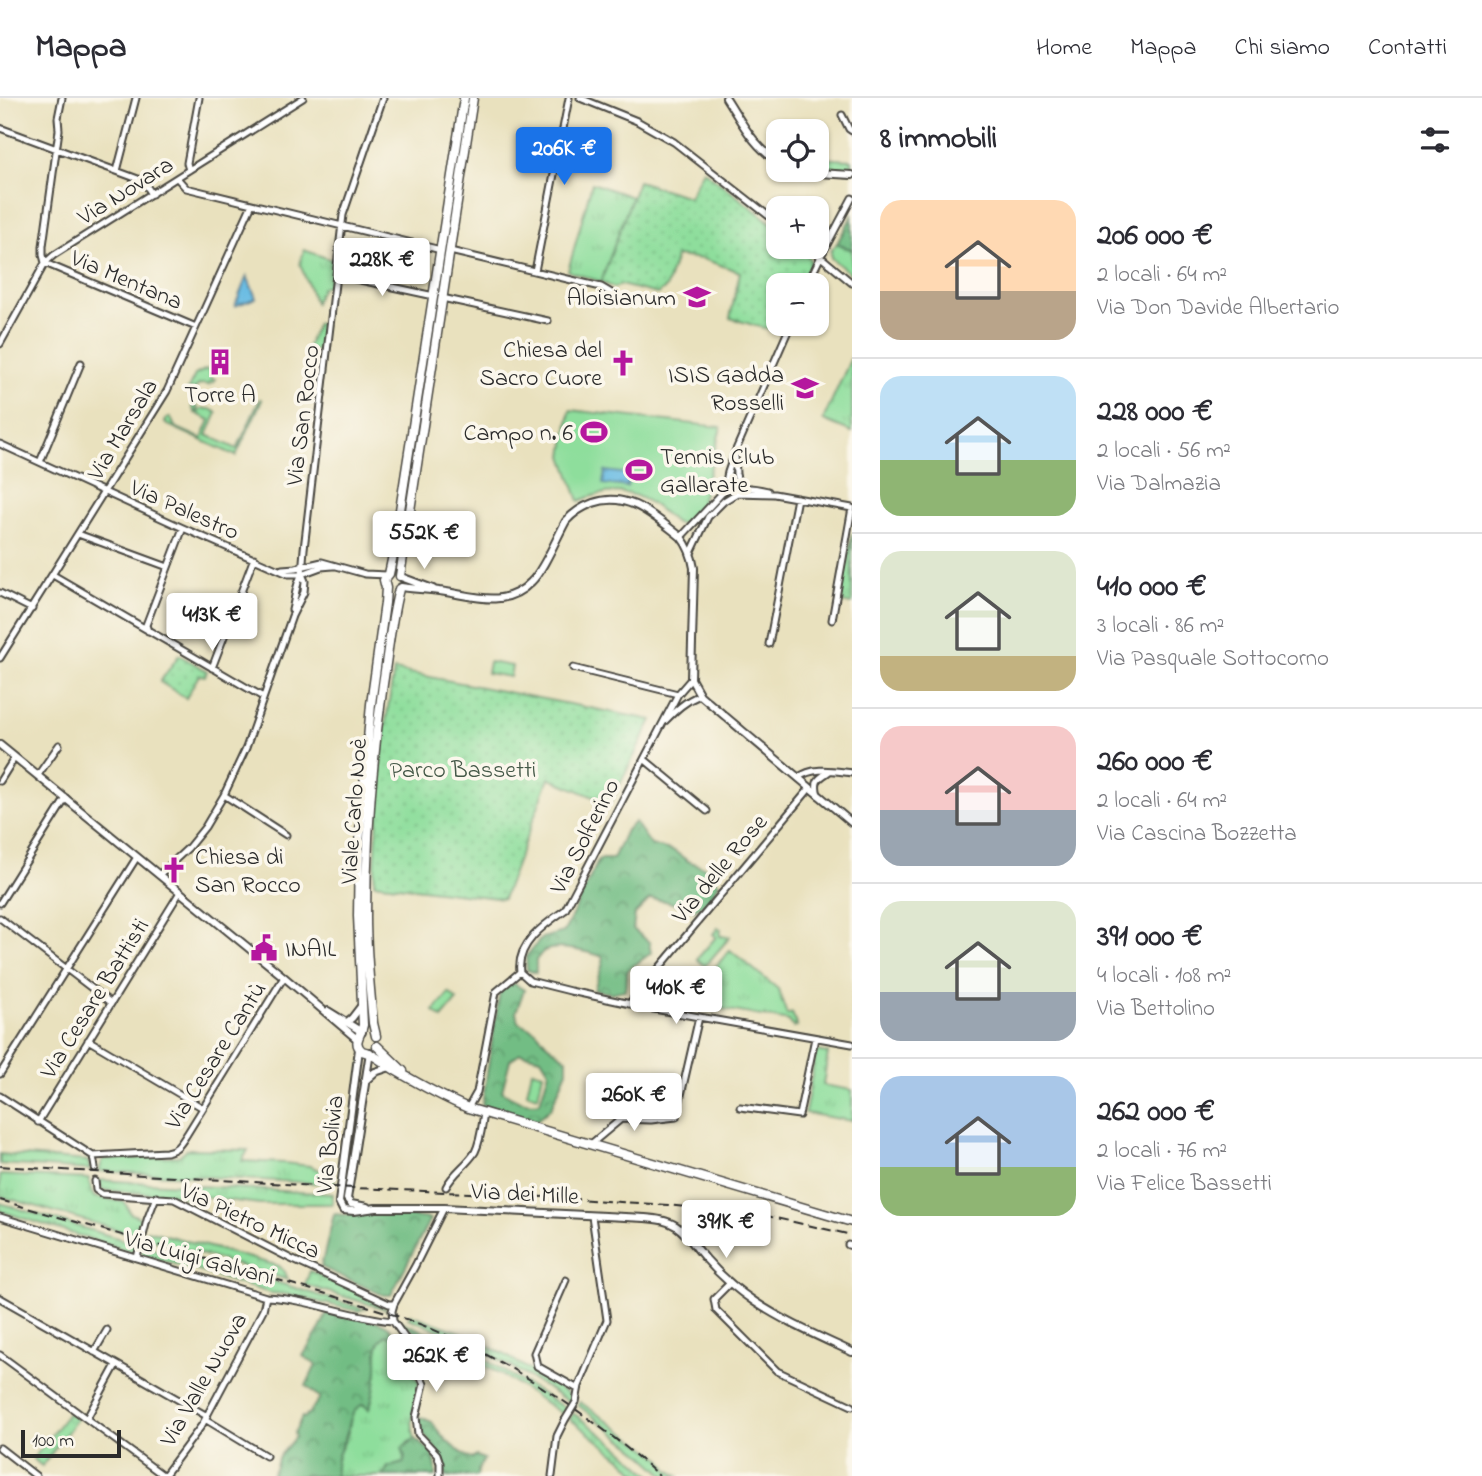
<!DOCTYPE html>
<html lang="it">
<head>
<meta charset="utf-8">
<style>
	body { margin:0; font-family:"Indie Flower",sans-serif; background:#f7f7f7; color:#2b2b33; height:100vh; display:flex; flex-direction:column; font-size:26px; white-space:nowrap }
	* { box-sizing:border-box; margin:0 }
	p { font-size:23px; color:#7c7c81 }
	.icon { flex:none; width:38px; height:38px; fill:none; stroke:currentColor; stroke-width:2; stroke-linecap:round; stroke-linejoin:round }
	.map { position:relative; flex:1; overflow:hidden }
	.drawer { display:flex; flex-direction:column; background:#fff; width:630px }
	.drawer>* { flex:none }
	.fabs { position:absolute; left:766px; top:21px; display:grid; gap:14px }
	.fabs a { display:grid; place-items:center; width:63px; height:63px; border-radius:14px; background:#fff; box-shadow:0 2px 5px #0004; font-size:35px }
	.scale { position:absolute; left:21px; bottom:18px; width:100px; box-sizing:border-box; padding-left:7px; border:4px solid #2b2b2b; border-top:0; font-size:19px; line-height:24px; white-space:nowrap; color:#2b2b2b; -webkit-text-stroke:5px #fbf7ec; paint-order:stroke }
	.price { position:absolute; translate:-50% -60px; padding:0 16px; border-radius:7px; background:#fff; color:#222; font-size:23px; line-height:46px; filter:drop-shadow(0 2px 4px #0008) }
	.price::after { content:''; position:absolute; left:50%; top:42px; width:21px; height:16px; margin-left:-10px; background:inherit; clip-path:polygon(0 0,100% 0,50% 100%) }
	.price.current { background:#1a73e8; color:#fff }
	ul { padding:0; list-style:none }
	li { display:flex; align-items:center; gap:21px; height:175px; padding:0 28px }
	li+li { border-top:2px solid #e1e1e2 }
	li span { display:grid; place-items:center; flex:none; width:196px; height:140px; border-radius:21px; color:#555 }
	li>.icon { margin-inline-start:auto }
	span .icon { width:84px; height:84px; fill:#fffc; stroke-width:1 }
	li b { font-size:30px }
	h2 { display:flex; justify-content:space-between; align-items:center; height:84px; padding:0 28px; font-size:30px }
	header { display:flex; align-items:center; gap:42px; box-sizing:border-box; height:98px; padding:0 35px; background:#fff; border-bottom:2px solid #e1e1e2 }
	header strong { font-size:33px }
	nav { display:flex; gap:38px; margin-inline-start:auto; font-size:24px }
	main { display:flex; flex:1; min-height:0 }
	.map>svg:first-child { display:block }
	.grass { fill:url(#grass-tufts); stroke:#5c8464; stroke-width:2 }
	.forest { fill:url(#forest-crowns); stroke:#4e7458; stroke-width:2; fill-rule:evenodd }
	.park { fill:url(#park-dots); stroke:#5c8464; stroke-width:2 }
	.garden { fill:#8ede9c; stroke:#5c8464; stroke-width:2 }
	.water { fill:url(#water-ripples); stroke:#497387; stroke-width:2 }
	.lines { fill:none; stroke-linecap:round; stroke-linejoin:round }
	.minor-casing { stroke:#484641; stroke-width:9 }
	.tertiary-casing { stroke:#484641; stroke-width:10 }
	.primary-casing { stroke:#484641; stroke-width:11 }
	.minor { stroke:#fff; stroke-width:5 }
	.tertiary { stroke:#fff; stroke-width:6 }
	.primary { stroke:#fff; stroke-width:8 }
	.rail { stroke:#2b2b2b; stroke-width:2; stroke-dasharray:10 5; stroke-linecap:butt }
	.minor-bridge-casing { stroke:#484641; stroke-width:9; stroke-linecap:butt }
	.minor-bridge { stroke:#fff; stroke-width:5 }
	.labels { text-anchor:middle; stroke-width:7; stroke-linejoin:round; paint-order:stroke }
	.street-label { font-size:24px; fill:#2b2b2b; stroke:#fbf7ec }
	.poi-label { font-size:24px; fill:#2b2b2b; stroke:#fbf7ec; text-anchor:end }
	.park-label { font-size:24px; fill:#445847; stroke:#fbf7ec }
</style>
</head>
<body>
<header>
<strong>Mappa</strong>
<nav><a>Home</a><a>Mappa</a><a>Chi siamo</a><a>Contatti</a></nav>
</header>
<main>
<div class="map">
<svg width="852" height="1378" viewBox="0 0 852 1378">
	<defs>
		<pattern id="grass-tufts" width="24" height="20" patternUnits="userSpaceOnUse" patternTransform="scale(1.75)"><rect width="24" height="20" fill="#8ede9c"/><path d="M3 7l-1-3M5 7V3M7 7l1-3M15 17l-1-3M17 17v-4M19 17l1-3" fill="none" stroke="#7bbf87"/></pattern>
		<pattern id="forest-crowns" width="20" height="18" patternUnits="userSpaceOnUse" patternTransform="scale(1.75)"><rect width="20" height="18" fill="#72bd84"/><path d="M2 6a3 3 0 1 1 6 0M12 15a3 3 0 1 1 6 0" fill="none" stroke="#5e9a6c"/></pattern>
		<pattern id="park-dots" width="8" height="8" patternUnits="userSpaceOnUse" patternTransform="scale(1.75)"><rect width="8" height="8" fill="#8ede9c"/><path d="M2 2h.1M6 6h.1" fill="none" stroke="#7bbf87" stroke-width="1.8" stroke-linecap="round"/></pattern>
		<pattern id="water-ripples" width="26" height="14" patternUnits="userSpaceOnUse" patternTransform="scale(1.75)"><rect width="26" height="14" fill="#67bbe3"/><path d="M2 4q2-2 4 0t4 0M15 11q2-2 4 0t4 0" fill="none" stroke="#5598b8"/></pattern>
	</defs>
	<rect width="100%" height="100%" fill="#fbf7ec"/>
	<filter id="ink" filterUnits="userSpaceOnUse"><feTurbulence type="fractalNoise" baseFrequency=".0143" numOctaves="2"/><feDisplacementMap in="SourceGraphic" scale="14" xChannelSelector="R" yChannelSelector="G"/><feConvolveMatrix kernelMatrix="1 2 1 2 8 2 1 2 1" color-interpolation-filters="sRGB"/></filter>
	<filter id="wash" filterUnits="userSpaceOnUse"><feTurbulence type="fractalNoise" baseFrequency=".00686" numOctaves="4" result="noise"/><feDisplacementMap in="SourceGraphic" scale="28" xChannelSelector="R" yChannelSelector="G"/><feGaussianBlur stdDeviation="1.57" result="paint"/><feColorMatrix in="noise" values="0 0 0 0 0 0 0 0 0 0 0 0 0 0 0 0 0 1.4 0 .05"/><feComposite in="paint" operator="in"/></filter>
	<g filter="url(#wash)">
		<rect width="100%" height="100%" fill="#e9e1be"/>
		<path class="grass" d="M817,60l35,2v11l-35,-4z
			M592,85l40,14 -31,85 -33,-11z
			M837,145l15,7v25l-21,-17v-7z
			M304,152l31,11 -3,23 -10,3 -7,16 -15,-39z
			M317,225l5,2 -4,26 -11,-3z
			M852,258v76l-29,-12z
			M206,271l3,1 3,9h3l-2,4 -3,-1 -1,3c-7,-2 -11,-1 -15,5l-3,-1 -2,3 -2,-1 8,-16z
			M260,301l2,1 -26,56 -68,-31 -3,-3 2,-4h4l4,9 27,12 8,-19 -15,-7 -3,-6 1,-3 5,4 -2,3 3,1 2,-3h9l7,4 -10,22 30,14z
			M852,435v71l-11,-2 -1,-4z
			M730,852l48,39 9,26 5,-2 5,13 -4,1 -4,-6 -93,-17 2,-17z
			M816,953l12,2 -5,32 29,5v31l-47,-8z
			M362,964l2,1 -18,121h-2z
			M187,1051l61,1 -6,11 42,2 26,3 25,11 -2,7 -234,-13 4,-12 76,-3z
			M0,1056l88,7 2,9 -90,-6z
			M0,1077l89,4 2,12 3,6 31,5 5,11 13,6 -4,17 -139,-40z
			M99,1082l234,14 -1,10h-72l-58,-7 -5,8 -16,-9 -79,-6z
			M0,1105l137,41 -2,9 -135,-42z
			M147,1132l132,36 6,6 3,8 -144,-43z
			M143,1148l123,33 98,30 -6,2 -73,-17 -15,-1 -128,-39z
			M310,1173l42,18 37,21 -84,-25z
			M410,1216l55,20 39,20 71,44 -4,5c-53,-33 -105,-64 -163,-85z
			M396,1221l83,37 88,53 -3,4h-3l-60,-39 -104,-52z
			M386,1237c17,5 12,15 18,27 4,7 10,13 15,19 -3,21 -11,36 -4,58l-8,4 -2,20 -17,4 -5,9h-47c-1,-19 3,-22 10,-38 6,-15 1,-24 17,-35l5,6c4,-14 9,-27 9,-41 0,-9 -2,-16 2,-24 2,-6 2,-5 7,-9z
			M580,1304l81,56 7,11 10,7h-12l-23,-21 -65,-50z
			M68,1315l9,6 -35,47 -9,-7z
			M573,1315l46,34 33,29h-12l-17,-16 -53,-41z"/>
		<path class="forest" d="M852,118v34l-15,-7z
			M635,724l16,23 23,6 14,10 21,8 10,15 -12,19 -13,7 -29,-9 -15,-2 -15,15 -2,15 16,13 2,11 -23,17 -3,20 -14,3 -17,-3 9,-27v-6c-13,-5 -46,-13 -59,-6 -3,2 -5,6 -8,9v13l-9,-3 -1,-14 16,-18 22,-6 35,-73h14l13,-29z
			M513,885l11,7 -8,22 2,10 18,9 11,13 20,15v12l-16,37 -15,13 -54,-16 18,-114zM520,955l21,5 8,13 -9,31c-14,3 -27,-3 -38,-11l8,-31z
			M375,1113l55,8 -39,76h-8l-62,-28 13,-53 12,1z
			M327,1215c15,3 51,5 62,14 3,3 4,7 5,10l-8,-2c-13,10 -8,22 -9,36 -2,13 -3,26 -8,38l-6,-5c-16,10 -11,19 -18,34 -7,16 -10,19 -9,38h-65l5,-9 2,-9 17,-21 -1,-4 8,-16 3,1 15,-20 -14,-12 10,-21 -13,-9 18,-29z
			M420,1319l12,5c9,15 24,29 40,37l4,-3 8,3 -6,12 -1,5h-31c-2,-10 -5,-20 -11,-28 -10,-15 -15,-10 -15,-31z
			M415,1341c17,13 22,15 21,37h-53l5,-9 16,-4 1,-6 -3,-9z"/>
		<path class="park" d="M703,72l76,59v18c20,0 23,-5 32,15l-10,23h-22v39h4l-3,9 -50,-15 10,-46 -37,-13 -27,-3 -10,32 -9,6 -36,-9 -7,3 -13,-6 37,-101 51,16z
			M179,557l28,16 -2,5 -6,-1 -13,23 -26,-16z
			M394,572l258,50 -42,84 -61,-26 -46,121 -129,-16 8,-137z"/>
		<path class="garden" d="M570,312l151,17 -19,73 3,7 -21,15 -6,2c-9,-5 -15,-12 -23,-18 -25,-18 -48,-17 -76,-5l-16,-45z
			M489,564l23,4 -2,11 -23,-4z
			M718,830l3,1 -1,7 10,1 -25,29 -8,-7 19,-22 -3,-3z
			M449,895l8,7 -15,18 -8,-7z
			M532,972l11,3 -5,23 -11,-3z"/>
		<path class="water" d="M247,178l9,22 -21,8z
			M605,373l24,3 -2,13 -24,-3z"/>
	</g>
	<g filter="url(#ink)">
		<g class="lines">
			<g class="minor-casing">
				<path id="minor" d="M62,0l-4,20 1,12 -16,116v9l2,8 151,64
					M580,0l57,23 37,21 105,82
					M842,17l7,14 3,2
					M0,30l138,51 5,2 9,13
					M189,72l-2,-7 12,-65
					M117,73l19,-73
					M177,80l9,10 255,62
					M809,149l43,36
					M450,153l151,36 12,7
					M535,173l34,-173
					M337,177l97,21
					M807,187l14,-29 31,-58
					M442,200l106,23
					M0,246l45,-81 9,-8 249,-157
					M0,346l183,84 105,46h14l19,-7 12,-1
					M735,357l1,19 4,17
					M40,364l41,-99
					M724,393l4,-19 7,-20 56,-128
					M78,436l90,33
					M681,439l43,-46c14,-5 29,-4 44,0
					M691,455l17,-36 16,-16 13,-8 37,1 78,14
					M282,471l14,-1 26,-6 43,12 22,1
					M53,477l210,122
					M0,495l32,16
					M292,512c3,-11 4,-28 10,-36
					M832,522l20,-112
					M148,533l-2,-6 37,-97
					M769,546l28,-146
					M0,560l167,-267 85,-187
					M212,570l42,-110
					M573,570l105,26
					M665,623c11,-11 20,-20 35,-26
					M644,661l63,52
					M38,677l21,-30
					M798,680c15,-12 36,-7 54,-5
					M0,683l15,-24
					M224,697l62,40
					M818,697c-4,-15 0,-16 12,-24
					M159,777l29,-27 17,-21 19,-32 22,-47 46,-132 12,-24 1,-11 -3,-7 2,-25 39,-334 40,-117
					M0,805l66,-105
					M0,820l111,85
					M520,874l10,9 40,10 84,18 198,35
					M629,906l181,-216
					M88,942l115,68
					M0,976l137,-217
					M0,998l93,60 73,-4c12,-2 15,-9 21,-18l97,-157
					M740,1009l59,8 16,-77
					M468,1010l9,-16 19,-100 24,-20c-4,-28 25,-48 45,-62l113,-216 13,-15
					M38,1024l142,-230
					M591,1046l30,-25 30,1 25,-3 23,-100
					M93,1058l2,12
					M95,1083l1,9 6,4 72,5 117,60 98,45h5
					M446,1089c7,-14 21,-22 29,-35 6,-12 7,-27 9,-39
					M0,1119l266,80c43,2 84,20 127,24
					M143,1138l4,-16 9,-23
					M848,1147l4,1
					M137,1160l3,-13
					M566,1182l-32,73 3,13 41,23
					M730,1185l-16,16 2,11 61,61 75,35
					M0,1200l207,118
					M94,1254l13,-22
					M0,1257l164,121
					M576,1304l3,-16 28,-66 -15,-104
					M87,1320l29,-53
					M205,1321l61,37
					M0,1350l36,28
					M164,1378l38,-51 61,-115 3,-13
					M440,1378v-13l-3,-9 -19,-20 -2,-17 8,-33 -5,-11 -10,-15 -2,-17 -14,-20 -1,-10 2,-7 21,-38 29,-58
					M552,1378l5,-40 8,-16"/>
			</g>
			<g class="tertiary-casing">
				<path id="tertiary" d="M726,0c15,23 28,50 53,64
					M798,72l20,3 34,2
					M401,479l32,12
					M401,489c13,2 25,2 38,4 33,4 65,19 92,-9 12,-11 26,-45 35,-61 8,-9 16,-14 27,-18 35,-13 62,14 88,34 8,10 11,19 13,31l-3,111 9,16 13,11 139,117
					M0,647l284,232 73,62
					M328,913l34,21
					M347,924l5,-4 10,-13
					M359,951l-20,153 4,8 11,1 22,-3h68l201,10c11,1 22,2 31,8 12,8 20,22 30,33 14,16 31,31 49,43 30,20 65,35 97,50
					M365,983l10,-9 15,-5
					M367,1109l-16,-3 -4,-5 23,-147"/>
			</g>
			<g class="primary-casing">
				<path id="primary" d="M464,0l-71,457 -4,19 -5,6 2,8 -1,15 -14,101 -12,140 -1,72 5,109c-2,11 -11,17 -1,26 13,3 21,12 33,19 24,14 47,27 73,38l384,114
					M400,478l73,-478
					M376,938l-3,-13c-3,-35 -7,-70 -7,-106 0,-78 6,-156 17,-233 5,-32 8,-64 16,-95
					M377,948l26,25"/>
			</g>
			<use href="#minor" class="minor"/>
			<use href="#tertiary" class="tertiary"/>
			<use href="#primary" class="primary"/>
			<path class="rail" d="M0,1068l333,21 180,8 155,10 99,11 85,19
				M0,1102c88,26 177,50 265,76 46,14 93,26 138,42 87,30 188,95 256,158"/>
			<g class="minor-bridge-casing">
				<path id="minor-bridge" d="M565,1322l11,-18"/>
			</g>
			<use href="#minor-bridge" class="minor-bridge"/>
		</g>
	</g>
	<defs>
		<g id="university-bare" transform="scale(2.1)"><path d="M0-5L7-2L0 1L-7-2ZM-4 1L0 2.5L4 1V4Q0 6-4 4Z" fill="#b5179e" stroke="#fbf7ec" stroke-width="2.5" paint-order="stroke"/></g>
		<g id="building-bare" transform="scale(2.1)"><path d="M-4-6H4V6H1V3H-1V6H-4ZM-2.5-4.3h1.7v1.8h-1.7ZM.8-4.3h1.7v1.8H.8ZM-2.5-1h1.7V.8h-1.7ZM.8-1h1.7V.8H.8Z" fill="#b5179e" stroke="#fbf7ec" stroke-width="2.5" paint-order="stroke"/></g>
		<g id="church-bare" transform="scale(2.1)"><path d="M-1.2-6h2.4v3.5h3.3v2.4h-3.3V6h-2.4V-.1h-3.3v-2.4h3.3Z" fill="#b5179e" stroke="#fbf7ec" stroke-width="2.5" paint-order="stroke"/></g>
		<g id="school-bare" transform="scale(2.1)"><path d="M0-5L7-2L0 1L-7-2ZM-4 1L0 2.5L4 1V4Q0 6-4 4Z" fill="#b5179e" stroke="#fbf7ec" stroke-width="2.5" paint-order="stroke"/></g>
		<g id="stadium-bare" transform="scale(2.1)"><path d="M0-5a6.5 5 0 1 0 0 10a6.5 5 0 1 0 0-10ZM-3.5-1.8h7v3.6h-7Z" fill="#b5179e" stroke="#fbf7ec" stroke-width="2.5" paint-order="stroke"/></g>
		<g id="civic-bare" transform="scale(2.1)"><path d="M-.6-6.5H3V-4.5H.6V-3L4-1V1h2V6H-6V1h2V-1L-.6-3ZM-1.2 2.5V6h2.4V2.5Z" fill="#b5179e" stroke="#fbf7ec" stroke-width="2.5" paint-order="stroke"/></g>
	</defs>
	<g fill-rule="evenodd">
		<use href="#university-bare" x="697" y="199"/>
		<use href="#building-bare" x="220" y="264"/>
		<use href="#church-bare" x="623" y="265"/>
		<use href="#school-bare" x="805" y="290"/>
		<use href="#stadium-bare" x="594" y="334"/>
		<use href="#stadium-bare" x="639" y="372"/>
		<use href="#church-bare" x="174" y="772"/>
		<use href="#civic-bare" x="264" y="850"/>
	</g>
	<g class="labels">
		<g class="street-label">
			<text transform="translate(125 92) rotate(-32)" y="8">Via Novara</text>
			<text transform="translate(127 181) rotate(23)" y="8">Via Mentana</text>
			<text transform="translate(302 317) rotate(-83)" y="8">Via San Rocco</text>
			<text transform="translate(122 331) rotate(-59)" y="8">Via Marsala</text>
			<text transform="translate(185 411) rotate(24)" y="8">Via Palestro</text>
			<text transform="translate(353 713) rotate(-86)" y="8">Viale Carlo Noè</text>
			<text transform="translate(584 738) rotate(-63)" y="8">Via Solferino</text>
			<text transform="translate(719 770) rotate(-50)" y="8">Via delle Rose</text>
			<text transform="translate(94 900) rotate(-58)" y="8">Via Cesare Battisti</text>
			<text transform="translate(215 957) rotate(-58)" y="8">Via Cesare Cantù</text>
			<text transform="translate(329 1046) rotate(-83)" y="8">Via Bolivia</text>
			<text transform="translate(525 1095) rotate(3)" y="8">Via dei Mille</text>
			<text transform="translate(251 1122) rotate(25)" y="8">Via Pietro Micca</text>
			<text transform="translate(200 1159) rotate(15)" y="8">Via Luigi Galvani</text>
			<text transform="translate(203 1281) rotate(-60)" y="8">Via Valle Nuova</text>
		</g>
		<g class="poi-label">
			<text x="676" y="207">Aloisianum</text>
			<text x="602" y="259">Chiesa del<tspan x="602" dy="28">Sacro Cuore</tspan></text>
			<text x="784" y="284">ISIS Gadda<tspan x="784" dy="28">Rosselli</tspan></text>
			<text x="220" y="304" text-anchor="middle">Torre A</text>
			<text x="573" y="342">Campo n. 6</text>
			<text x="660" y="366" text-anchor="start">Tennis Club<tspan x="660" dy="28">Gallarate</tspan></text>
			<text x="195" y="766" text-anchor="start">Chiesa di<tspan x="195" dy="28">San Rocco</tspan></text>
			<text x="285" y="858" text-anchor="start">INAIL</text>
		</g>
		<g class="park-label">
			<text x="463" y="679">Parco Bassetti</text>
		</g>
	</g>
</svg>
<div class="fabs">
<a><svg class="icon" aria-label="locate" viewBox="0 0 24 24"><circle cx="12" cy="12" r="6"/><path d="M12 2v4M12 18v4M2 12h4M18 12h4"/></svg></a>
<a>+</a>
<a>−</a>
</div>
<div class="scale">100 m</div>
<b class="price current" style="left:564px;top:89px">206K €</b>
<b class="price" style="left:382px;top:200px">228K €</b>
<b class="price" style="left:424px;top:473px">552K €</b>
<b class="price" style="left:212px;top:555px">413K €</b>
<b class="price" style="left:676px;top:928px">410K €</b>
<b class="price" style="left:634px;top:1035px">260K €</b>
<b class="price" style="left:726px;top:1162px">391K €</b>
<b class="price" style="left:436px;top:1296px">262K €</b>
</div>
<section class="drawer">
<h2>8 immobili<svg class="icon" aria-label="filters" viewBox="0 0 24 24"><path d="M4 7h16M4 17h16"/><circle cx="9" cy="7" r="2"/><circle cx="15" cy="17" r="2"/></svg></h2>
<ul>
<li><span style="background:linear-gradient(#ffd9b3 65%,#b9a48a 0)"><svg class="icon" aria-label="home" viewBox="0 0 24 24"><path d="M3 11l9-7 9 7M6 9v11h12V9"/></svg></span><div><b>206 000 €</b><p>2 locali · 64 m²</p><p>Via Don Davide Albertario</p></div></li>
<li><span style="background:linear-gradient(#bfe0f5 60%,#8fb573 0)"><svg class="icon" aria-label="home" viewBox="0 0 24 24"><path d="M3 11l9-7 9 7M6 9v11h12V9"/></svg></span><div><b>228 000 €</b><p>2 locali · 56 m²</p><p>Via Dalmazia</p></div></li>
<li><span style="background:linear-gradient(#dfe7d0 75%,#c2b280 0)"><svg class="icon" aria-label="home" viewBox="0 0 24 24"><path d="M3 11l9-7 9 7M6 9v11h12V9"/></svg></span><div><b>410 000 €</b><p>3 locali · 86 m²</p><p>Via Pasquale Sottocorno</p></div></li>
<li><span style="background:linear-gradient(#f6c9c9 60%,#9aa5b1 0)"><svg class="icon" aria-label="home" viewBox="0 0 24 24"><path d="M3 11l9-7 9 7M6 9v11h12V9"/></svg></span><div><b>260 000 €</b><p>2 locali · 64 m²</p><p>Via Cascina Bozzetta</p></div></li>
<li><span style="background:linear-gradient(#dfe7d0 65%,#9aa5b1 0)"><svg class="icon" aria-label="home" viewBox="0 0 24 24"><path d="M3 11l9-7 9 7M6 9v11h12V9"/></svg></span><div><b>391 000 €</b><p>4 locali · 108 m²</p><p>Via Bettolino</p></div></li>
<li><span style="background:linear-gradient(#a9c7e8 65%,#8fb573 0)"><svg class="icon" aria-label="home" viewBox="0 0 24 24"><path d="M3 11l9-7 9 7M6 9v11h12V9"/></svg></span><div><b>262 000 €</b><p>2 locali · 76 m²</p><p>Via Felice Bassetti</p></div></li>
</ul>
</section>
</main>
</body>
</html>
